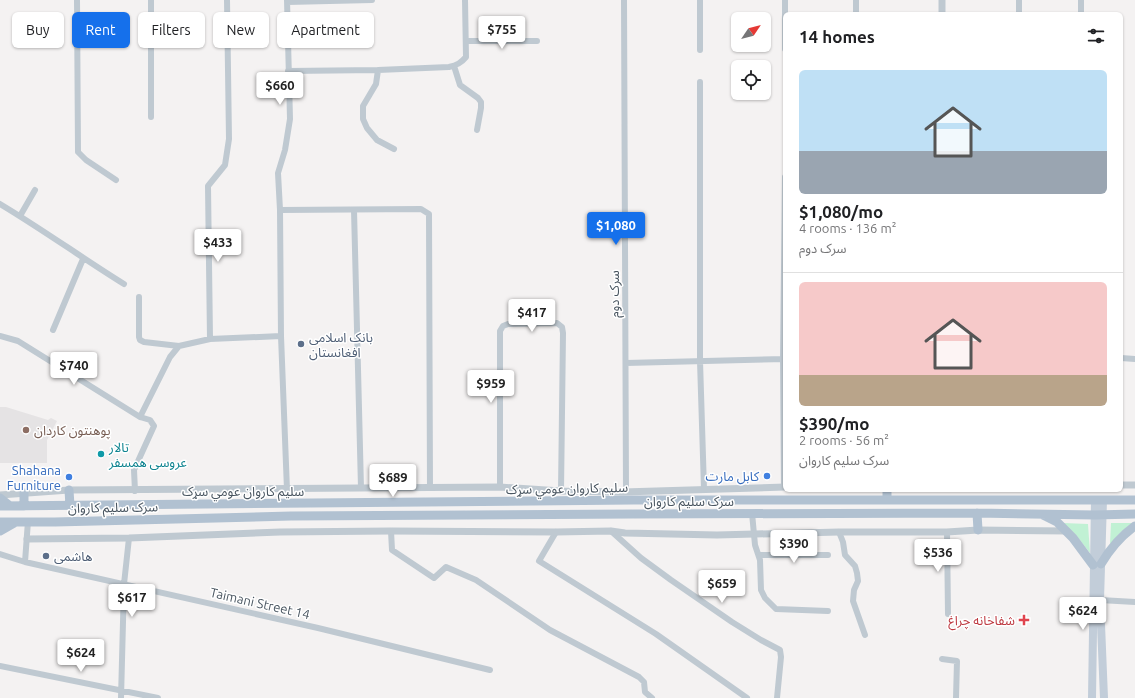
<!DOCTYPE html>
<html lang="en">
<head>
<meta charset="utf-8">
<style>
	body { margin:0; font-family:Ubuntu,"Noto Sans Arabic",sans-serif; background:#f2f2f2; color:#202124; height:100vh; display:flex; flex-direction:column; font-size:15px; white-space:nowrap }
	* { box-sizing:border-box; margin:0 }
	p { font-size:13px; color:#757577 }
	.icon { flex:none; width:22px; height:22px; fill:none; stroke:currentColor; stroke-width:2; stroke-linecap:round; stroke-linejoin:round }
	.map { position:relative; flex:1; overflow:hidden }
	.drawer { position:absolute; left:783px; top:12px; width:340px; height:480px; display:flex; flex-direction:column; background:#fff; border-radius:6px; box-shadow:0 1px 3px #0004 }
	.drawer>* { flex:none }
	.banner { position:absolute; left:12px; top:12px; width:380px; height:36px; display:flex; gap:8px }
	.needle { width:26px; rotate:55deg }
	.tools { position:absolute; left:731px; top:12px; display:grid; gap:8px }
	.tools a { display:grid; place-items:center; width:40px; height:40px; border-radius:6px; background:#fff; box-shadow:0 1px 3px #0004; font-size:20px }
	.price { position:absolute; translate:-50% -34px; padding:0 9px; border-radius:4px; background:#fff; color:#222; font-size:13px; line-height:26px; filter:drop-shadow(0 1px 2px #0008) }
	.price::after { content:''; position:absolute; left:50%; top:24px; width:12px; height:9px; margin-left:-6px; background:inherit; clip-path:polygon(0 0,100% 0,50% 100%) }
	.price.on { background:#1570eb; color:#fff }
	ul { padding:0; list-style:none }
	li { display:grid; align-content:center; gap:8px; height:212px; padding:0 16px }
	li+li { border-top:1px solid #e0e0e0 }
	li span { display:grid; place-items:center; height:124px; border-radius:6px; color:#555 }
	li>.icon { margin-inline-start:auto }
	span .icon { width:72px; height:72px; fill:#fffc; stroke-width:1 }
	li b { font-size:17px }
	h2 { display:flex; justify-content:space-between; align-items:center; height:48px; padding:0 16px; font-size:17px }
	.chip { padding:0 14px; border-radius:6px; background:#fff; box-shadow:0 1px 3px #0004; font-size:14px; line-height:36px }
	.chip.on { background:#1570eb; color:#fff }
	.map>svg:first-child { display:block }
	.education { fill:#e5e3e4 }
	.green { fill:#c1f1d4 }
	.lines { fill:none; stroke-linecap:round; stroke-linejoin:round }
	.minor { stroke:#bfc9d1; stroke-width:6 }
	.tertiary { stroke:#bfc9d1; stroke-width:7 }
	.secondary { stroke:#c2cdd9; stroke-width:8 }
	.primary { stroke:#b1c1d1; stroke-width:9 }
	.service-dot { fill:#5c6f8a; stroke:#fff; stroke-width:1.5 }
	.education-dot { fill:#8d6e63; stroke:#fff; stroke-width:1.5 }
	.culture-dot { fill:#0f9aa8; stroke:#fff; stroke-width:1.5 }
	.shop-dot { fill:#3f7fe0; stroke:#fff; stroke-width:1.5 }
	.health-dot { fill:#e0444e; stroke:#fff; stroke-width:1.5 }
	.labels { text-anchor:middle; stroke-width:3; stroke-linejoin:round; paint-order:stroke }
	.street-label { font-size:13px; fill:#495560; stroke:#fff }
	.service-label { font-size:13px; fill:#4e5e75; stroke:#fff; text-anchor:start }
	.education-label { font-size:13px; fill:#785e54; stroke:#fff; text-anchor:start }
	.culture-label { font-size:13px; fill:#0d838f; stroke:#fff; text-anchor:start }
	.shop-label { font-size:13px; fill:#366cbe; stroke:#fff; text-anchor:end }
	.health-label { font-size:13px; fill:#be3a42; stroke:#fff; text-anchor:end }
</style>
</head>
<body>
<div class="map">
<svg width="1135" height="698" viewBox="0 0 1135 698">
	<rect width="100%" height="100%" fill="#f4f2f2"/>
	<path class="education" d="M0,407h6l42,13 3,-2 6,3 -10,19v23h-47z"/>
	<path class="green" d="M1063,523l25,1 2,29 -14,-18z
		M1111,523h21l-11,9 -11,12z"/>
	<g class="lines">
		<path class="minor" d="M77,0l1,152 8,8 30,20
			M287,0l3,119 -5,31 -7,23 2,37 1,126 6,154
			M624,0l2,492
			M700,0v50
			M785,0v49
			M856,0v14
			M287,2l85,-2
			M1019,14v-14
			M1081,14v-14
			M466,41h71
			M454,66l6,19 18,13 3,4v6l-4,22
			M378,70l-2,14 -13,22v13l4,9 10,12 17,9
			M288,71l90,-1 71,-3c8,-2 12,-4 17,-10l-1,-57
			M700,82v279l4,128
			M151,117v-117
			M0,204c42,25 82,54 124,80
			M280,210l141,-1 8,5 1,274
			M354,210l7,278
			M20,216l15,-26
			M139,297v40l1,3 4,2 35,4
			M53,330l30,-71
			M0,336l18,5 122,76 10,3 4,6 -20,44 1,21
			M210,339l-2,-153 17,-21 4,-26 -2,-139
			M1121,358l14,1
			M626,363l159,-4
			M140,417l30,-60 9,-11 31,-7 71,-3
			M500,487v-156l3,-5 5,-2 49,-1 5,4 1,6 -2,158
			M784,487l-1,-128 2,-182
			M752,513l3,32 5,15 1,30 4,8 11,11 52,2
			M391,531l1,19 42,28 12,-11 30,13 74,50 89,47 5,5 1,10 7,6
			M611,531l30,27 30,22 61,42 29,18 19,10 1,7 -4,41
			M556,532l-17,29 117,73 91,64
			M839,532l4,10 2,13 10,11 2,7 1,8 -4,9 -1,11 12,34
			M947,532l1,82
			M0,554l25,8 293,66 172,42
			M759,555h69
			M25,562l3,-41
			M1100,600l35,2
			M942,659l15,2 -1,37
			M0,666l158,32
			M121,698l3,-114 5,-46"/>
		<path class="tertiary" d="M942,14v-14
			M1121,485h14
			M0,495l69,-5 431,-3 61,4 62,1 162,-5
			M27,539l102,-1 151,-6 111,-1 165,1 55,-1 14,2 92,2 122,-3h108l31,-2 89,1"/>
		<path class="secondary" d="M1103,500l-3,100 4,98
			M1092,698l3,-198"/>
		<path class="primary" d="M69,490l1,16
			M887,490v10
			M0,498l10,8
			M0,506l633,-6h502
			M24,506v-13
			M977,513l1,17
			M1043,515l14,7 16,16 20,27
			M0,522h55l236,-6 342,-2 344,-1 118,2 40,-1
			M0,531l14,-8
			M1101,564c9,-15 20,-28 34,-38"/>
	</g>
	<g class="service-dot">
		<circle cx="301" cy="344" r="4"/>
		<circle cx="46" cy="556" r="4"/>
	</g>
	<circle class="education-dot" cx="26" cy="430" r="4"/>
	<circle class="culture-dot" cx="101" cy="454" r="4"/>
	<g class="shop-dot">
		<circle cx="767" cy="476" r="4"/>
		<circle cx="69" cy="477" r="4"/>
	</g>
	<path class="health-dot" d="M1022 614h4v4h4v4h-4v4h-4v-4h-4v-4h4z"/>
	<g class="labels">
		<g class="street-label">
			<text transform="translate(614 294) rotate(-90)" y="5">سرک دوم</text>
			<text transform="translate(567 488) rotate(-1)" y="5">سلیم کاروان عومي سړک</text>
			<text x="243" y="496">سلیم کاروان عومي سړک</text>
			<text x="689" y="506">سرک سلیم کاروان</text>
			<text transform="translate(113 507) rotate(-1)" y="5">سرک سلیم کاروان</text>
			<text transform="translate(260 603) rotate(13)" y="5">Taimani Street 14</text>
		</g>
		<g class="service-label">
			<text x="309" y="342">بانک اسلامی<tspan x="309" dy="15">افغانستان</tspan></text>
			<text x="54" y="561">هاشمی</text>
		</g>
		<g class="education-label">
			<text x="34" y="435">پوهنتون کاردان</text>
		</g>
		<g class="culture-label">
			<text x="109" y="452">تالار<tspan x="109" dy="15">عروسی همسفر</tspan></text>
		</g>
		<g class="shop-label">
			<text x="61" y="475">Shahana<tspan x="61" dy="15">Furniture</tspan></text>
			<text x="759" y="481">کابل مارت</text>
		</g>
		<g class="health-label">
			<text x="1015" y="625">شفاخانه چراغ</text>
		</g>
	</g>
</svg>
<div class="tools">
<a><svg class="needle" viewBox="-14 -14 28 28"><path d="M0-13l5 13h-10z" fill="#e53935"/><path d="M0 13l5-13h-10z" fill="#757577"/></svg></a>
<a><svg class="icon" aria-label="locate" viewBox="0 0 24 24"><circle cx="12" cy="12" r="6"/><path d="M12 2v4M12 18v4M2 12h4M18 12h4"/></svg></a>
</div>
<b class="price" style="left:502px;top:50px">$755</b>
<b class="price" style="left:280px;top:106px">$660</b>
<b class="price on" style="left:616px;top:246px">$1,080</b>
<b class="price" style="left:218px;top:263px">$433</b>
<b class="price" style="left:532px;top:333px">$417</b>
<b class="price" style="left:74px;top:386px">$740</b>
<b class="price" style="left:491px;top:404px">$959</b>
<b class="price" style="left:393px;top:498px">$689</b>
<b class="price" style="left:794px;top:564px">$390</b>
<b class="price" style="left:938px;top:573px">$536</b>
<b class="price" style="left:722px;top:604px">$659</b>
<b class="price" style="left:132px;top:618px">$617</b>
<b class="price" style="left:1083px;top:631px">$624</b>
<b class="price" style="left:81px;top:673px">$624</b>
<div class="banner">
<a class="chip">Buy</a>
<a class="chip on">Rent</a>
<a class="chip">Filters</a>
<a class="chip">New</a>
<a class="chip">Apartment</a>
</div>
<section class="drawer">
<h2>14 homes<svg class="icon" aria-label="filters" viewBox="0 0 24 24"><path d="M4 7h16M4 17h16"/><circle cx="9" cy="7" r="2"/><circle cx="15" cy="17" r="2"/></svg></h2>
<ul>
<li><span style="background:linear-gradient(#bfe0f5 65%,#9aa5b1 0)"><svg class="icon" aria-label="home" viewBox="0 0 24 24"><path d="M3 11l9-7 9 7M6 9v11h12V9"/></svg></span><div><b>$1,080/mo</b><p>4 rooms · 136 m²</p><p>سرک دوم</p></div></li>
<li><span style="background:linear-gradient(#f6c9c9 75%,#b9a48a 0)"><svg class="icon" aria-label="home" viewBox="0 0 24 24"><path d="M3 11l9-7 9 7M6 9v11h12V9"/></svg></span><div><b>$390/mo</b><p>2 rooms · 56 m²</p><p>سرک سلیم کاروان</p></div></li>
</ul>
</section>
</div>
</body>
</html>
